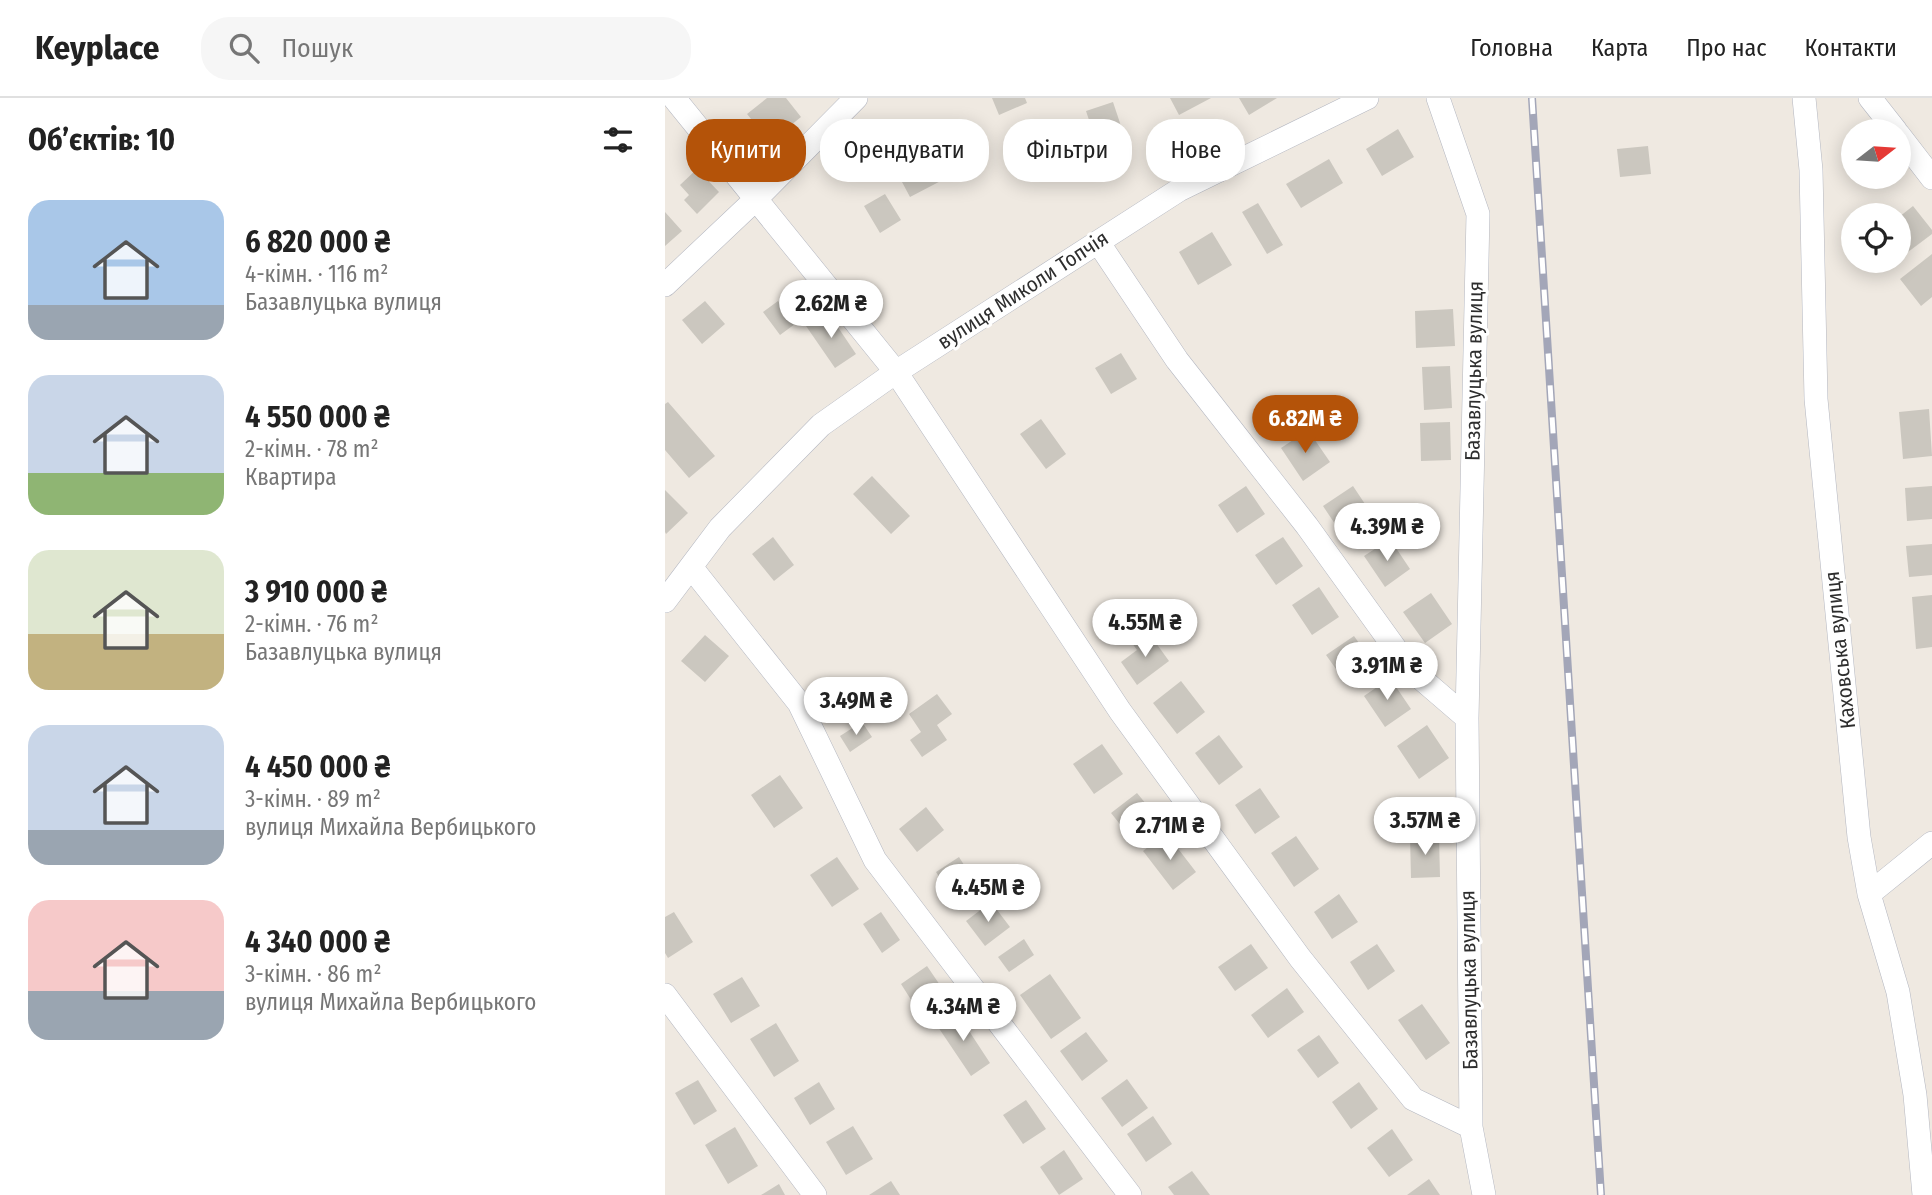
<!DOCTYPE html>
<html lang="uk">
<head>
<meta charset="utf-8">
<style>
	body { margin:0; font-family:"Fira Sans Condensed",sans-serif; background:#f6f6f6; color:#222; height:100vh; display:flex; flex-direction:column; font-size:26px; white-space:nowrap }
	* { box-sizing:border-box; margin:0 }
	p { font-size:23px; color:#767676 }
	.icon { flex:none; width:38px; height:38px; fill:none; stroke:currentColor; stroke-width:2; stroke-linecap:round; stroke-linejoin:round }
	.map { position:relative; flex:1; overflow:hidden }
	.sheet { display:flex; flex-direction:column; background:#fff; width:665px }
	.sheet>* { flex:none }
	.hud { position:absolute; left:21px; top:21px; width:665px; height:63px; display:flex; gap:14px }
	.needle { width:46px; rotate:73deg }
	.buttons { position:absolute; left:1176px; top:21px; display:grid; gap:14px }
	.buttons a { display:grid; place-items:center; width:70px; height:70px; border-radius:50%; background:#fff; box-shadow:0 4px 18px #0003; font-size:35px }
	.price { position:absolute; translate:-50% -60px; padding:0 16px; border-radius:24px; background:#fff; color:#222; font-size:23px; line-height:46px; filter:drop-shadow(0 2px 4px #0008) }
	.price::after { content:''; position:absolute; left:50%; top:42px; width:21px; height:16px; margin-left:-10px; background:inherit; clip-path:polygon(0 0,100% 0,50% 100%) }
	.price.active { background:#b45309; color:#fff }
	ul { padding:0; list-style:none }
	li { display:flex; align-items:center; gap:21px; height:175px; padding:0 28px }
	li span { display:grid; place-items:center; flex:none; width:196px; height:140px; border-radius:21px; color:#555 }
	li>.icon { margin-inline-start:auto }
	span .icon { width:84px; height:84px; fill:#fffc; stroke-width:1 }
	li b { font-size:30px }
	h2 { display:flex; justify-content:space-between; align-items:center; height:84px; padding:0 28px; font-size:30px }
	.pill { padding:0 24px; border-radius:28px; background:#fff; box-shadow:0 4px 18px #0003; font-size:24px; line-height:63px }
	.pill.active { background:#b45309; color:#fff }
	header { display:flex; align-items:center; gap:42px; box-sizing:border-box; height:98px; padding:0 35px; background:#fff; border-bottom:2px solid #e0e0e0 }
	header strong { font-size:33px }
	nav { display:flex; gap:38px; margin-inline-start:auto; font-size:24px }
	.search { width:490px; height:63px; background:#f6f6f6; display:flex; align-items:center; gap:18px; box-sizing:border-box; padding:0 24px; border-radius:28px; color:#767676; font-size:26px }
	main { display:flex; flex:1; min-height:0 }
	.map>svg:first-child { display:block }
	.building { fill:#cbc7bf }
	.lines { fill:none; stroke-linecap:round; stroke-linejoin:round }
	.minor-casing { stroke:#b4b7c1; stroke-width:24 }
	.minor { stroke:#fff; stroke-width:23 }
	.rail-casing { stroke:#a3a6b8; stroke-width:8 }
	.rail { stroke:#fff; stroke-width:5; stroke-dasharray:16; stroke-linecap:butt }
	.labels { text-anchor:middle; stroke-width:6; stroke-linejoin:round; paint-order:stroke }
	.street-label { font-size:21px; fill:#2e2e2e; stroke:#fff }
</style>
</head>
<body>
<header>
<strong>Keyplace</strong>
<div class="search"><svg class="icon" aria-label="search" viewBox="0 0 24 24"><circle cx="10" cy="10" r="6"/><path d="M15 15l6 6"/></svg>Пошук</div>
<nav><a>Головна</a><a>Карта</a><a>Про нас</a><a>Контакти</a></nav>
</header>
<main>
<section class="sheet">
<h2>Об’єктів: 10<svg class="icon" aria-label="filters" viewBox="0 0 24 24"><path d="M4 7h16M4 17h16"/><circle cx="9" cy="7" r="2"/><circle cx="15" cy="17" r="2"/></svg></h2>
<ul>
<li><span style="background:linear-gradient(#a9c7e8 75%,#9aa5b1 0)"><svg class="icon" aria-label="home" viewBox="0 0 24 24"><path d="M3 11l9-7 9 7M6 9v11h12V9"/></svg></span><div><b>6 820 000 ₴</b><p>4-кімн. · 116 m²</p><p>Базавлуцька вулиця</p></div></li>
<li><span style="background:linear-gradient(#c9d6e8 70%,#8fb573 0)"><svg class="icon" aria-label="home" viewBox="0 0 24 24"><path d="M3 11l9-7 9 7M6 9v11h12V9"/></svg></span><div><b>4 550 000 ₴</b><p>2-кімн. · 78 m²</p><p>Квартира</p></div></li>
<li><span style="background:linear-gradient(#dfe7d0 60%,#c2b280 0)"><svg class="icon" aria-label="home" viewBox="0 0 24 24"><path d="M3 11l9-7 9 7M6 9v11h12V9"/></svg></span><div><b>3 910 000 ₴</b><p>2-кімн. · 76 m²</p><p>Базавлуцька вулиця</p></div></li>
<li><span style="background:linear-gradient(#c9d6e8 75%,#9aa5b1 0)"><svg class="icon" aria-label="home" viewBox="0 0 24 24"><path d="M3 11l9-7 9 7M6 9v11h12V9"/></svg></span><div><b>4 450 000 ₴</b><p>3-кімн. · 89 m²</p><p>вулиця Михайла Вербицького</p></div></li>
<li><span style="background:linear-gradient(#f6c9c9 65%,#9aa5b1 0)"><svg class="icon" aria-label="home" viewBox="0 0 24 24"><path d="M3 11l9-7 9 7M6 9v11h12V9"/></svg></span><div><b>4 340 000 ₴</b><p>3-кімн. · 86 m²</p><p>вулиця Михайла Вербицького</p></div></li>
</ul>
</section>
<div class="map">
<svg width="1267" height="1097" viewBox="0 0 1267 1097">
	<rect width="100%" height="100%" fill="#efe9e1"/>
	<path class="building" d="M102,0h19l15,19 -31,25 -23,-28z
		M327,0h33l2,5 -28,12z
		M505,0h41l-32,17z
		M574,0h38l-28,17z
		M448,4l10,30 -27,9 -10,-30z
		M733,31l16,28 -32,19 -16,-27z
		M275,44l16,31 -46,24 -16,-30z
		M983,48l3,28 -31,3 -3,-28z
		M664,61l14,24 -42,25 -15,-24z
		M32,71l22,23 -22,22 -13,-14 5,-5 -9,-10z
		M220,96l16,26 -21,13 -16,-27z
		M593,105l25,42 -16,9 -25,-42z
		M1248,108l19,24v4l-24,18 -9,-13v-22z
		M0,114l17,19 -17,15z
		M547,134l20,33 -34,20 -19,-33z
		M1267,156v43l-11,9 -21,-27z
		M40,203l20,23 -23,20 -20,-24z
		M113,203l17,23 -15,11 -17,-23z
		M788,211l2,37 -39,2 -1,-37z
		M162,213l29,43 -21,14 -29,-42z
		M456,255l16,26 -26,15 -16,-26z
		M785,268l2,42 -28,2 -2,-43z
		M3,304l47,54 -26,22 -24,-28v-46z
		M1264,311l3,47 -29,3 -4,-47z
		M376,321l25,35 -20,15 -26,-35z
		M785,324l1,38 -30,1 -1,-38z
		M643,332l22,32 -27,19 -22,-33z
		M207,378l38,40 -19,18 -38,-40z
		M581,388l19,28 -28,19 -19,-28z
		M688,388l18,27 -30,20 -18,-27z
		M1267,388v33l-25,2 -2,-33z
		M0,392l23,23 -22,21 -1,-2z
		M108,439l21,28 -20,16 -22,-27z
		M618,439l20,29 -27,19 -21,-30z
		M725,441l20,30 -25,18 -21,-31z
		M1267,446v31l-23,2 -3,-31z
		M654,489l20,30 -27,18 -20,-30z
		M766,495l21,31 -27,19 -22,-31z
		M1267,497v52l-16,2 -4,-52z
		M483,534l21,29 -32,24 -16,-23 16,-12 -5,-7z
		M40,537l24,21 -24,26 -24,-21z
		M689,538l20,28 -28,19 -20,-28z
		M725,580l21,31 -26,18 -21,-31z
		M516,583l24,31 -28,22 -24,-31z
		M272,596l15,20 -15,11 10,15 -25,17 -12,-17 11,-8 -12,-18z
		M197,624l10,15 -22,15 -10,-16z
		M762,627l22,33 -30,21 -22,-33z
		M554,637l24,32 -24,18 -24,-32z
		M437,646l21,30 -29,20 -21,-30z
		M115,677l23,33 -29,20 -23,-33z
		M595,690l20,29 -25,17 -20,-29z
		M472,695l24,29 -26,21 -24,-30z
		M261,709l18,23 -27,22 -18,-23z
		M501,735l30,39 -23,18 -30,-39z
		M631,738l23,33 -25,18 -23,-34z
		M745,738h29l1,41 -29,1z
		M172,759l22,32 -27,18 -22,-32z
		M294,759l14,22 -23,15 -14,-22z
		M674,796l19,28 -26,17 -18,-27z
		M326,804l19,25 -25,19 -19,-25z
		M9,814l19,30 -25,16 -3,-5v-36z
		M216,814l19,28 -18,13 -19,-29z
		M359,841l10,16 -25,17 -11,-15z
		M586,846l17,24 -33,23 -17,-24z
		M712,846l18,27 -27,19 -18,-28z
		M262,868l15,22 -27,18 -14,-22z
		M385,876l31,44 -30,21 -31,-44z
		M77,879l18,29 -29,17 -18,-29z
		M622,890l17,24 -36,26 -17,-23z
		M757,906l28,39 -24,17 -28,-40z
		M291,913l34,52 -19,13 -35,-52z
		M111,925l23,38 -25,16 -24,-38z
		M421,934l22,29 -26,20 -22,-30z
		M654,937l20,28 -21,15 -21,-28z
		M462,981l21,29 -26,19 -21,-29z
		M33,982l19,31 -23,14 -19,-32z
		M154,984l16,27 -25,16 -16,-27z
		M694,984l19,27 -27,20 -19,-27z
		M361,1002l20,29 -23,15 -20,-29z
		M488,1018l19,28 -26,18 -19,-28z
		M188,1028l20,33 -27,16 -20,-33z
		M70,1029l23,39 -30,18 -23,-39z
		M727,1031l21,31 -24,17 -22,-29z
		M399,1052l19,29 -24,16 -19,-28z
		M527,1073l18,24h-36l-6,-8z
		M764,1081l11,16h-33z
		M226,1083l9,14h-31z
		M114,1086l6,11h-24z"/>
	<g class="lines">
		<g class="minor-casing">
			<path id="minor" d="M9,0l222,274 224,339 180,247 113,141 58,28
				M773,0l40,116 -11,504 4,409 13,68
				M1139,0l7,72 5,229 43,438 10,57 29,98 17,103 9,100
				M1205,0l26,33
				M1234,37l33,43
				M433,144l79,118 130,166 103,143 57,49
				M0,187l91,-86 100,-101
				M26,469l108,136 76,157 255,335
				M0,503l55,-73 101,-103 75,-53 283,-182 188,-92
				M1204,796l63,-51
				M0,897l150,200"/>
		</g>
		<use href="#minor" class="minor"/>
		<g class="rail-casing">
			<path id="rail" d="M867,0l69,1097"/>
		</g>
		<use href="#rail" class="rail"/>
	</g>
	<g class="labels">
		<g class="street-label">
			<text transform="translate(358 192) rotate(-33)" y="7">вулиця Миколи Топчія</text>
			<text transform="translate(809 273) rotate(-89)" y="7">Базавлуцька вулиця</text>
			<text transform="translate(1175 552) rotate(-96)" y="7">Каховська вулиця</text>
			<text transform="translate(804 882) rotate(-91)" y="7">Базавлуцька вулиця</text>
		</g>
	</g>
</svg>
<div class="buttons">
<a><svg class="needle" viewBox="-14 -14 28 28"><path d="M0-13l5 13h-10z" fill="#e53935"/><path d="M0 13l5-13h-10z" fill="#767676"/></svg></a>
<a><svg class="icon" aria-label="locate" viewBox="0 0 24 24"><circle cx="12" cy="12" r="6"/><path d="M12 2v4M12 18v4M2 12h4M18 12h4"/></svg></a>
</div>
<b class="price" style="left:166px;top:242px">2.62M ₴</b>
<b class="price active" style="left:640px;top:357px">6.82M ₴</b>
<b class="price" style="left:722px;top:465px">4.39M ₴</b>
<b class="price" style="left:480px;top:561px">4.55M ₴</b>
<b class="price" style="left:722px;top:604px">3.91M ₴</b>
<b class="price" style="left:191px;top:639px">3.49M ₴</b>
<b class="price" style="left:760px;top:759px">3.57M ₴</b>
<b class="price" style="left:505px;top:764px">2.71M ₴</b>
<b class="price" style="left:323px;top:826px">4.45M ₴</b>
<b class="price" style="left:298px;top:945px">4.34M ₴</b>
<div class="hud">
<a class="pill active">Купити</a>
<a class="pill">Орендувати</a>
<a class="pill">Фільтри</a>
<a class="pill">Нове</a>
</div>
</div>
</main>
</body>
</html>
